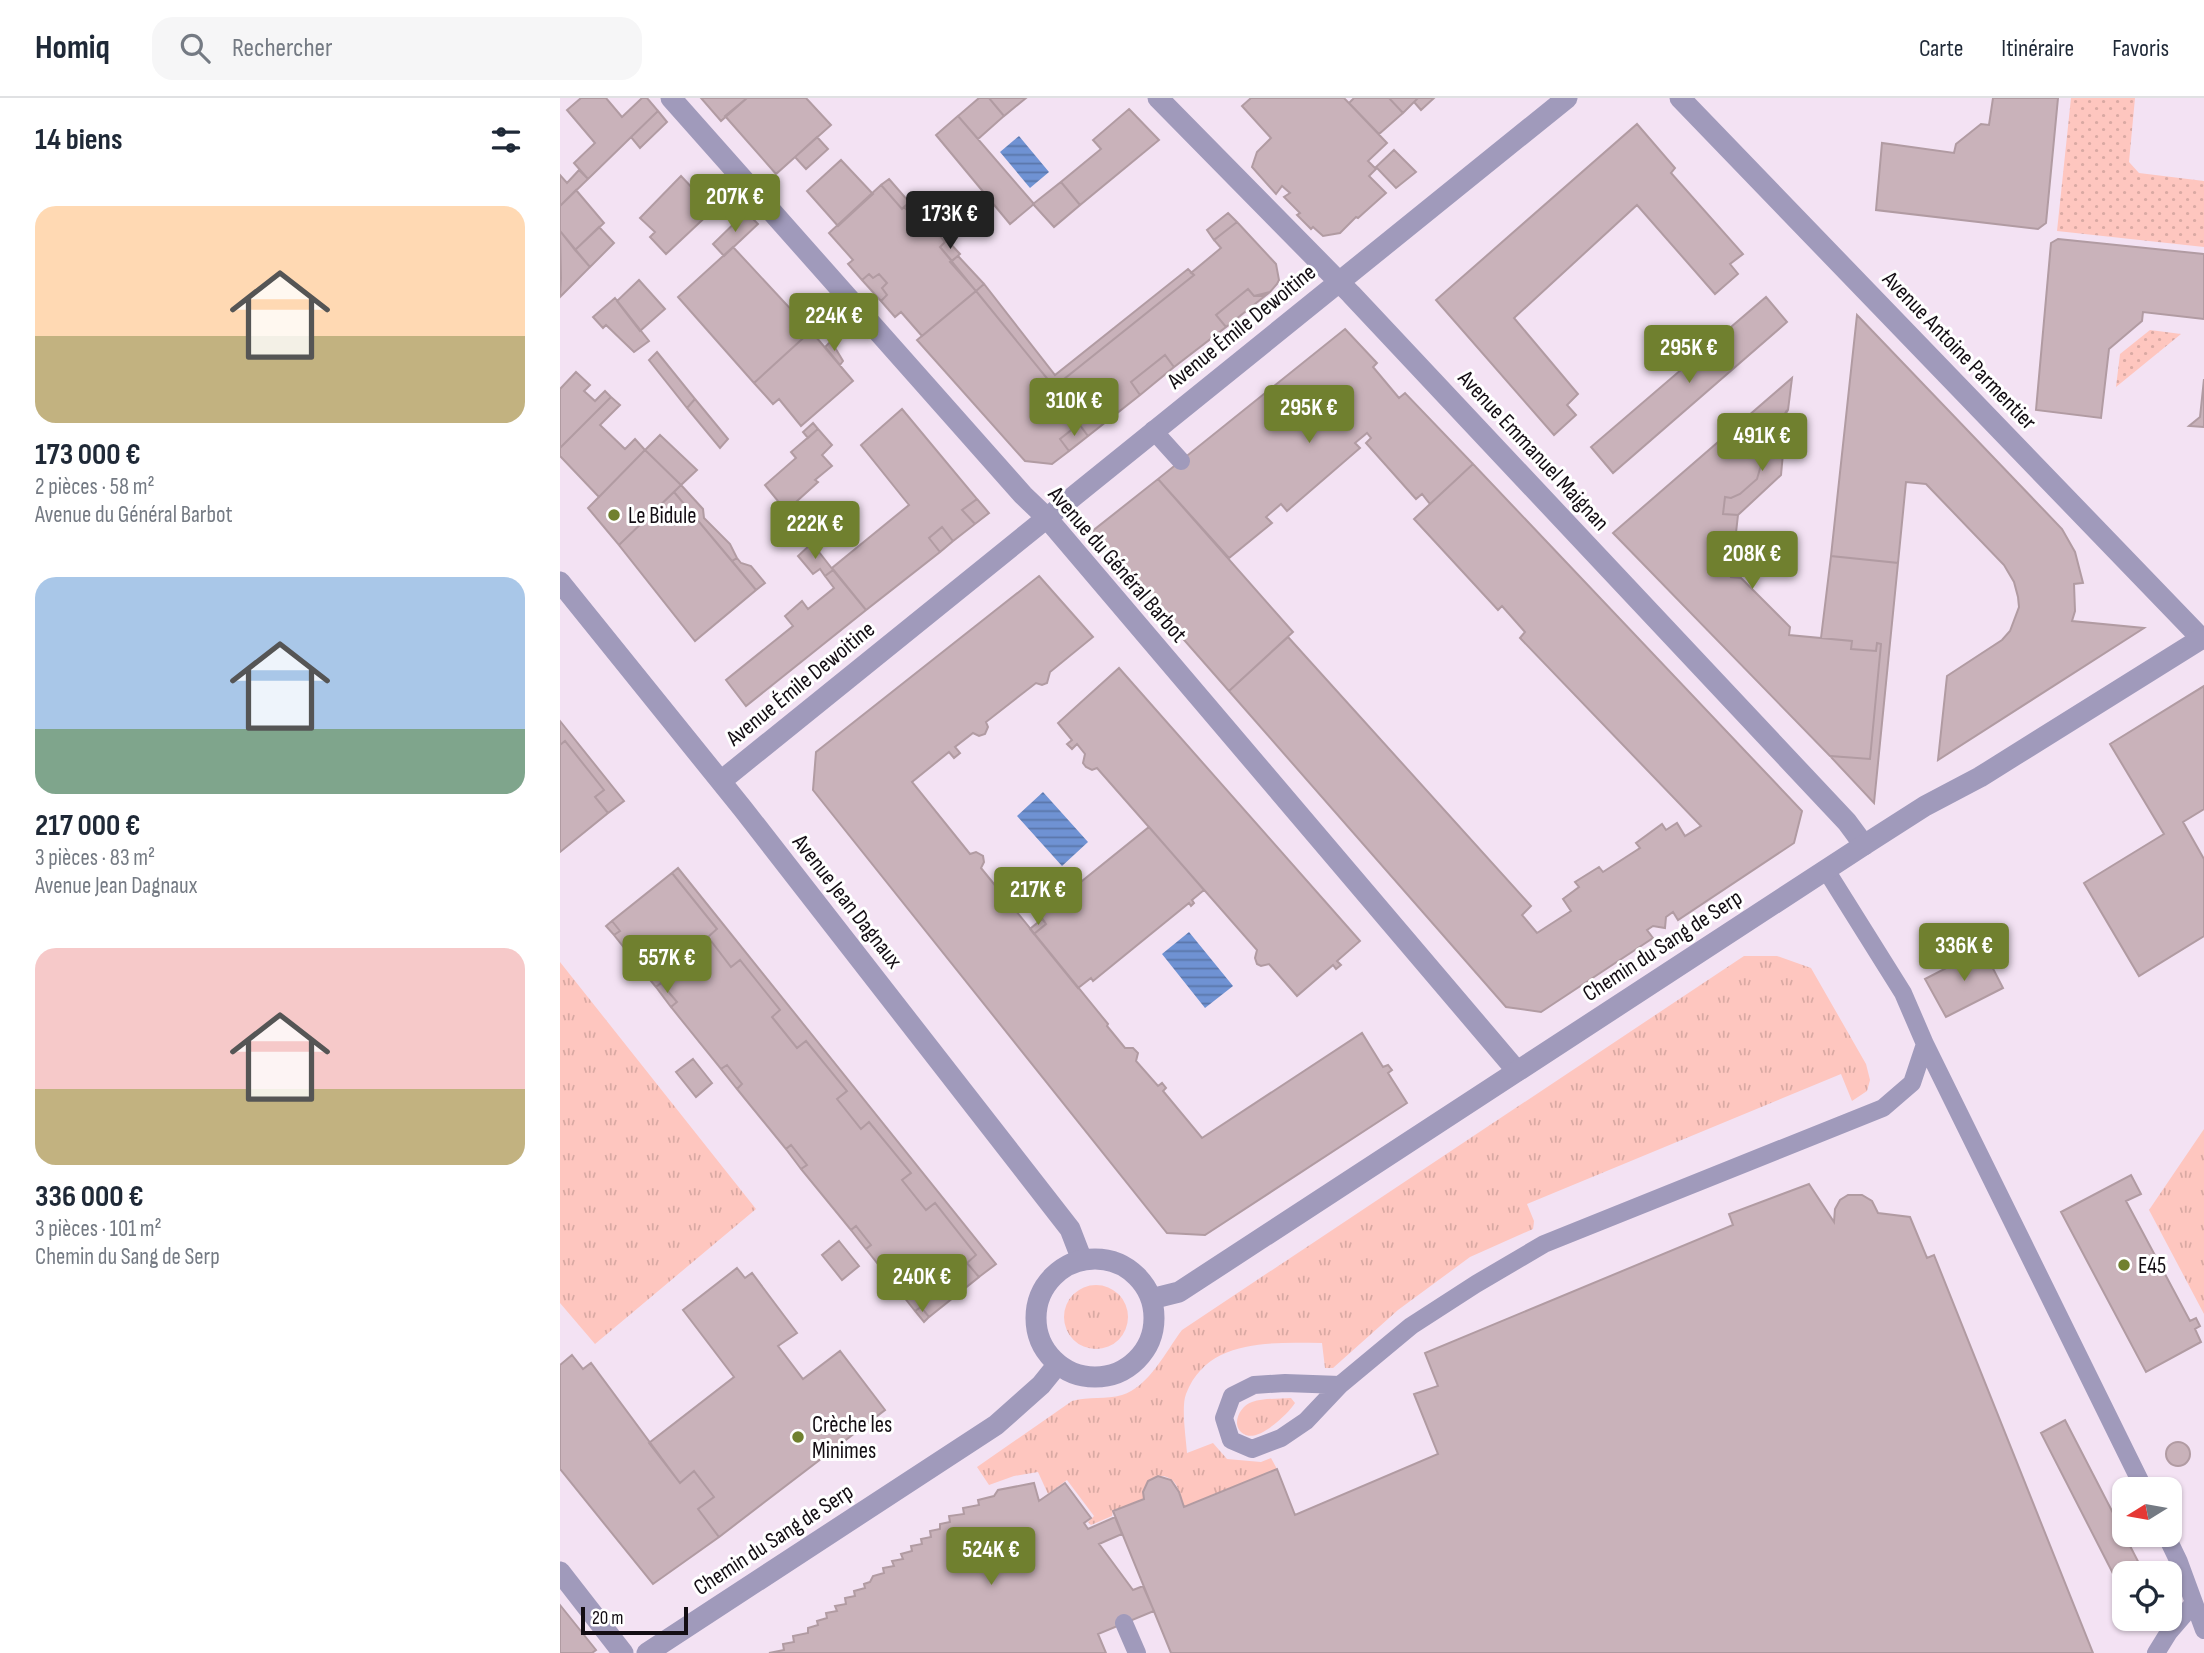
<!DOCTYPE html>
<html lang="fr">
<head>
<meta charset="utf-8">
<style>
	body { margin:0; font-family:"Sofia Sans Condensed",sans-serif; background:#f6f6f7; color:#1f2937; height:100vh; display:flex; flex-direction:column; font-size:26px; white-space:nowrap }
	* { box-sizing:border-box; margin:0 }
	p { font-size:23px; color:#747a83 }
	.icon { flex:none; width:38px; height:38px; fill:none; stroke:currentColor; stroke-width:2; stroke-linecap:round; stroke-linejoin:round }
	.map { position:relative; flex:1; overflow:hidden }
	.details { display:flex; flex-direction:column; background:#fff; width:560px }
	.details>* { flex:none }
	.needle { width:46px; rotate:259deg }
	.controls { position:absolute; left:1552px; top:1379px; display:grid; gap:14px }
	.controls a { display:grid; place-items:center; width:70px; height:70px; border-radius:14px; background:#fff; box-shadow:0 2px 5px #0004; font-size:35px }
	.scale { position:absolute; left:21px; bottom:18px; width:107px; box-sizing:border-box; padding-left:7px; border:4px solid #130d13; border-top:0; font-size:19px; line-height:24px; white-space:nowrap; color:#130d13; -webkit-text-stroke:5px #fff; paint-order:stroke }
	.price { position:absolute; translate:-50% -60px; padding:0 16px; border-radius:7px; background:#70802f; color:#fff; font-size:23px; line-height:46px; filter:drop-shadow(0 2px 4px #0008) }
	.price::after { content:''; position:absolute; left:50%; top:42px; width:21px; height:16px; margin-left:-10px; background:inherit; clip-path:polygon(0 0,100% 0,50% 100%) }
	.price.on { background:#222; color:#fff }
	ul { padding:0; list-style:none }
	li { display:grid; align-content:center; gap:14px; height:371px; padding:0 35px }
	li span { display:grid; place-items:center; height:217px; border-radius:21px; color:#555 }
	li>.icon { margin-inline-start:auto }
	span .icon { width:126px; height:126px; fill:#fffc; stroke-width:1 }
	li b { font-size:30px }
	h2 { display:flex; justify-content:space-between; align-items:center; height:84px; padding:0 35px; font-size:30px }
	header { display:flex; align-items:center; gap:42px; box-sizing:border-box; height:98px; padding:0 35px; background:#fff; border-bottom:2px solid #e0e1e3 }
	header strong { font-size:33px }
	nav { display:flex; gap:38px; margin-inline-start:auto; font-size:24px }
	.search { width:490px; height:63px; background:#f6f6f7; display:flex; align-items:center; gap:18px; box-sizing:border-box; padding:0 24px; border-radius:21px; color:#747a83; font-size:26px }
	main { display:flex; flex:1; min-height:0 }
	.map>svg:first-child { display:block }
	.grass { fill:url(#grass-tufts) }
	.garden { fill:url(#garden-dots) }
	.water { fill:url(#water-rules) }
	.building { fill:#c9b2ba; stroke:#b19ba2; stroke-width:2 }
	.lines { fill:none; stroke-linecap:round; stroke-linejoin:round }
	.service { stroke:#a09abb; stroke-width:18 }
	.minor { stroke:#a09abb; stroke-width:21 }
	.tertiary { stroke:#a09abb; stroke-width:21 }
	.poi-dot { fill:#70802f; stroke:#fff; stroke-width:2.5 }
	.labels { text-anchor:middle; stroke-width:6; stroke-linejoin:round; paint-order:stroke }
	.street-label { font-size:23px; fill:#130d13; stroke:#fff }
	.poi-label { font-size:23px; fill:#130d13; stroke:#fff; text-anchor:start }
</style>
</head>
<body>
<header>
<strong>Homiq</strong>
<div class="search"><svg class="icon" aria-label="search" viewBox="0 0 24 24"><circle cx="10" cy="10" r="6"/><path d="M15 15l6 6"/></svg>Rechercher</div>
<nav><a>Carte</a><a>Itinéraire</a><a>Favoris</a></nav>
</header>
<main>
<section class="details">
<h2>14 biens<svg class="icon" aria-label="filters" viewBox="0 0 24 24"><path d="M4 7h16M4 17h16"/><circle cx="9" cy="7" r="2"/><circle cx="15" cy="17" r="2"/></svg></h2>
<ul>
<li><span style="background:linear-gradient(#ffd9b3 60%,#c2b280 0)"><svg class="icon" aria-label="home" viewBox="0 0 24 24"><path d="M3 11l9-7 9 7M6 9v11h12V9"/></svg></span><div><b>173 000 €</b><p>2 pièces · 58 m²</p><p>Avenue du Général Barbot</p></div></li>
<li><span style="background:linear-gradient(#a9c7e8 70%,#7fa58c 0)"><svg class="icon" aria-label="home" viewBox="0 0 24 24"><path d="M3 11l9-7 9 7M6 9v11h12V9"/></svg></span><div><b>217 000 €</b><p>3 pièces · 83 m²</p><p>Avenue Jean Dagnaux</p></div></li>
<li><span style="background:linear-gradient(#f6c9c9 65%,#c2b280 0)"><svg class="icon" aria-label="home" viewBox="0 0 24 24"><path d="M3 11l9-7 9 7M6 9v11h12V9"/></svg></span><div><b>336 000 €</b><p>3 pièces · 101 m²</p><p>Chemin du Sang de Serp</p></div></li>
</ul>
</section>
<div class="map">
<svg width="1644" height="1555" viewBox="0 0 1644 1555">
	<defs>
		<pattern id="grass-tufts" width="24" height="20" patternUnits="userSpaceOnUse" patternTransform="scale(1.75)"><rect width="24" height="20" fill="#fec6bf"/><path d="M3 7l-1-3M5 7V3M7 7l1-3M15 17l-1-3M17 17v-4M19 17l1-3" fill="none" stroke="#d9a9a3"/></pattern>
		<pattern id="garden-dots" width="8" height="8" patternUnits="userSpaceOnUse" patternTransform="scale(1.75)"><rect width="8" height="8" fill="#fec6bf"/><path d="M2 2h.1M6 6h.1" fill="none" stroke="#d9a9a3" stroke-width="1.8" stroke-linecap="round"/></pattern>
		<pattern id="water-rules" width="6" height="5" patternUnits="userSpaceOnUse" patternTransform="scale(1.75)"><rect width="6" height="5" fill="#6f92d3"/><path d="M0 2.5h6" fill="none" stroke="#5a76aa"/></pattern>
	</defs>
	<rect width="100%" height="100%" fill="#f3e2f3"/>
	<path class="grass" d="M1184,858h33l34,12 55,96 4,16 -3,11 -15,10 -11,-27 -314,130 7,17 -1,8 -63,28 -72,53 -65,58h-8l-3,-25c-49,0 -114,-6 -136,51 -5,13 0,44 1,59l26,-10 14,16 34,3 10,-4 6,11 -93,38c-2,-8 -5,-20 -11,-26 -14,-13 -32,2 -29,18l-31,12 -1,5 -21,9 -3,-3 6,-6 -27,-36 -19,14 -10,-22 -24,4 -25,9 -12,-18 95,-66c17,-5 34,-1 50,-6 27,-8 44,-44 60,-65z
		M0,864l196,247 -161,135 -35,-41z
		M1644,1031v185l-55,-104z
		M504 1219a32 32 0 1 1 64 0a32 32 0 1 1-64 0Z
		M731,1300l4,5c-6,10 -35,38 -49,32 -17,-7 -7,-29 6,-33 12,-4 27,-3 39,-4z"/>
	<path class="garden" d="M1511,0h64l-6,64 10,11 65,8v66l-147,-16z
		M1590,232l31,4 -65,53 4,-33z"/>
	<path class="water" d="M459,38l30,36 -19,16 -30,-36z
		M483,694l45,50 -26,24 -45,-50z
		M629,834l44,54 -28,22 -43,-54z"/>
	<path class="building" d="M21,0h25l16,19 20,-19h5l11,13 -70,68 -14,-16 21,-20 -28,-33z
		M141,0h46l-26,23z
		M187,0h59l25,27 -55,49 -51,-58z
		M419,0h10l15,18 -26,23 -20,-23z
		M429,0h37l-22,18z
		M691,0h93l43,45 -19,18 8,8 -7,7 17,17 -28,25 -2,-1 -16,16 -17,3 -10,-9 -2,2 -14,-14 3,-2 -16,-16 6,-4 -8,-7 -6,8 -24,-27 5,-15 14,-14 -29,-32z
		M794,0h35l14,15 -24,21 -30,-31z
		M829,0h29l-15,15z
		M858,0h16l-13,12 -7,-8z
		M1433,0h65l-12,125 -8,6 -162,-19 6,-67 72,10 2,-9 25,-20 8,1z
		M569,11l30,31 -79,65 -19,-23 40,-33 -8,-9z
		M98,13l9,11 -27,26 -9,-11z
		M398,18l76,88 -24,20 -74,-89z
		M1077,26l38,44 -4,5 72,81 -13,10 8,10 -23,20 -78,-89 -123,113 64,76 -11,11 9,10 -22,20 -118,-135z
		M257,39l11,12 -22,20 -11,-12z
		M834,52l22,22 -20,16 -20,-21z
		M281,62l32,34 -35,32 -31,-35z
		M19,72l9,9 -28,27v-31l7,8z
		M121,78l32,34 -47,44 -16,-17 5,-5 -15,-14z
		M329,81l21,24 -8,6 -21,-24z
		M501,84l19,23 -26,22 -21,-23z
		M321,87l21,24 2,-2 13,13 6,-5 22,27 -5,5 36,44 -54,45 -21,-24 -6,5 -14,-16 6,-6 -5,-7 5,-5 -8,-9 -6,4 -4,-4 -7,6 -14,-16 5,-4 -24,-27z
		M16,92l28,33 -29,27 -15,-19v-25z
		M352,102l13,14 -8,6 -13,-13z
		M186,114l12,12 -34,32 -11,-12z
		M668,115l9,9 -23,18 -7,-10z
		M677,124l39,42 3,16 -2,4 -7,8 -9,4h-7l-6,-7 -32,26 10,12 -52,40 -9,-12 -34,27 9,13 -52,41 -9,-12 -19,15 9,12 -17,13 -27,-3 -108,-121 59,-49 78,96 140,-112 -3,-2 30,-25 -7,-8z
		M39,129l15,16 -24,24 -15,-17z
		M0,133l30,36 -30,30 1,-19z
		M1498,141l146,15v65l-61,-7 -1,9 -33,28 -8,69 -65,-8 15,-167z
		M387,142l13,14 -8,7 -12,-14z
		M173,149l78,84 -57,52 -76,-86z
		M398,158l26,28 -8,7 -26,-29z
		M628,171l6,6 -140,112 -78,-96 8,-7 71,91z
		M309,176l4,4 6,-4 8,9 -5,5 5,7 -6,6 -19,-21z
		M79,182l26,29 -25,22 -23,-30z
		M688,191l6,7 16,-4 -44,35 -10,-12z
		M1206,199l21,25 -174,151 -22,-26z
		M55,200l34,43 -15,11 -28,-27 -3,3 -10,-11z
		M1297,217l205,214 13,23 7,27 1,4 -9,1 1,27 -3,10 72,7 -206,132 9,-84 55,-36 8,-9 9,-24 -1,-10 -4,-15 -10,-17 -78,-81 -20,-2 -8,81 -67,-7z
		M785,231l32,34 -4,4 26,31 6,-5 68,71 -43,40 -8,-10 -6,5 -50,-56 5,-5 -4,-5 -12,10 5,5 -73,63 -6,-7 -15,13 6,6 -43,35 -71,-79z
		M251,233l42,50 -52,45 -22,-27 -6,5 -19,-21z
		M271,243l12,20 -3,4 -15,-18z
		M97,254l38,47 -8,9 -38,-48z
		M605,257l9,12 -34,28 -9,-13z
		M16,274l14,13 -6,6 11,10 10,-10 6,6 -51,51v-59z
		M1232,280l-4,32 -21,35 -10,34 -17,15 -9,4 -6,-1 -2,17 15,1 -7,62 10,1 49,49 -1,8 63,6 -1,8 25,2 1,-8 4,1 -11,115 -40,-3 -217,-223z
		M1644,281v48l-15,-1 11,-9z
		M51,299l9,8 -20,20 25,24 10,-10 10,11 -46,47 -39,-41v-8z
		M135,301l33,40 -8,9 -33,-40z
		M342,311l75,90 -15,11 13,14 -22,17 -11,-14 -13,11 11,14 -74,58 -34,-42 77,-63 -48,-60z
		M1227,312l-6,65 -43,40 -15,-1 2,-17 6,1 9,-4 17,-15 10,-34z
		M253,325l5,6 -10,9 -5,-6z
		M519,326l9,12 -19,15 -9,-12z
		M258,331l14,16 -10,10 10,11 -17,14 3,2 -32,29 -21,-26 31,-27 -5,-6z
		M100,337l37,35 -16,15 -36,-35z
		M85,352l36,35 -62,60 -31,-37z
		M913,366l329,347 -8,32 -116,77 -5,-8 -7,5 -1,11 -12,-2 -6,4 6,8 -112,74 -35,-5 -277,-316 59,-54 243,269 -9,9 15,18 34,-22 -8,-12 16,-12 -4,-5 24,-15 4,5 37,-24 -4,-5 26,-19 4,6 11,-7 8,13 16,-10 -181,-188 5,-6 -23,-26 -4,4 -84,-91z
		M598,381l135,153 -64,59 -139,-158z
		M121,387l22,24 1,9 26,26 7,14 -5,3 -58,-69z
		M114,394l82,98 -61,51 -76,-96z
		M417,401l12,14 -14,11 -13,-14z
		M382,429l11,14 -13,11 -11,-14z
		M252,445l21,27 -8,6 -5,-7 -7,5 -15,-18z
		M1271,458l67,7 -24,240 -44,-47 40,3 11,-115 -4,-1 -1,8 -25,-2 1,-8 -31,-3z
		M177,460l4,5 10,3 14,17 -9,7 -24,-29z
		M273,472l33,40 -120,96 -20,-26 67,-54 -8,-10 17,-15 6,8 26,-21 -9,-12z
		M479,478l54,61 -43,35 -3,11 -5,2 -6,-2 -50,39 2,5 -3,7 -6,2 -6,-3 -18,14 5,6 -6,5 -5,-6 -37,30 58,72 6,-2 7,4 1,6 -3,6 17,21 5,-5 6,6 -6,5 105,129 -1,2 18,22h8l5,5 -2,8 22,25 4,-3 4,5 -3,3 39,47 160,-105 21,34 5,-2 4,5 -4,3 19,30 -202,132 -38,-2 -354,-443 3,-38z
		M559,570l241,273 -23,20 4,4 -5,4 -3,-4 -36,31 -28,-32 -8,2 -4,-2 -2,-6 2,-8 -160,-182 -5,2 -6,-3 -3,-4 2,-9 -8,-10 -5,5 -5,-5 5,-4 -14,-17z
		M1644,588v123l-21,13 21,37v77l-65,40 -55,-93 80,-49 -54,-90z
		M0,623l64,80 -16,12 -13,-16 9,-7 -39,-49 -5,4z
		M5,643l39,49 -9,7 13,16 -48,39v-107z
		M589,729l55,63 -12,10 2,3 -3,3 -2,-3 -96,78 -2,-3 -13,10 -44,-54 12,-10 -6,-9z
		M118,770l318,396 -17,13 -12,-14 9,-8 -41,-52 -9,7 -24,-30 9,-7 -42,-51 -8,7 -24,-30 10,-8 -41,-50 -9,7 -25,-31 8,-7 -40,-50 -9,7 -23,-30 9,-8 -45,-56z
		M112,775l45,56 -9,8 23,30 9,-7 40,50 -8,7 25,31 9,-7 41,50 -10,8 24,30 8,-7 42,51 -9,7 24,30 9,-7 41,52 -9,8 12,14 -50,40 -8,-10 -6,4 -49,-62 5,-4 -15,-19 -5,4 -50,-61 6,-4 -16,-20 -5,4 -49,-60 5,-5 -15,-19 -6,4 -50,-62 6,-5 -16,-19 -5,4 -26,-31 8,-6 -5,-6 -7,6 -12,-15 6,-4 -8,-10z
		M482,821l4,5 -12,10 -4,-5z
		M52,823l8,10 -6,4 -8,-9z
		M1423,851l20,39 -57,29 -21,-38z
		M101,885l16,19 -6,5 -15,-20z
		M133,961l19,24 -16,14 -20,-25z
		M167,967l15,19 -5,5 -16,-20z
		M231,1047l16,20 -6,4 -15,-20z
		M1571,1077l10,19 -15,7 64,120 6,-3 4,8 -5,3 6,13 -55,30 -85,-160z
		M1249,1086l25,38 1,-13 5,-9 8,-5h14l10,6 6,12 32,4 17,41 7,-3 159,398h-922l-58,-142 31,-12 -1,-7 5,-11 10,-5 13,4 8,12 5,15 93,-38 18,46 143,-61 -24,-60 24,-8 -13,-33 308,-128 -4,-11z
		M296,1128l15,19 -5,4 -15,-19z
		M279,1143l20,25 -17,14 -20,-25z
		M177,1170l8,10 7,-5 45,60 -19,13 25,33 37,-28 45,59 -166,127 -21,-28 16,-12 -20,-26 -14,12 -31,-40 85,-66 -51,-67z
		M361,1209l8,10 -5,5 -9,-11z
		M12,1257l11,14 8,-6 89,120 14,-12 20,26 -16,12 21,28 -66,47 -93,-115v-104z
		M1505,1322l79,153h-20v22l-83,-162z
		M1606 1356a12 12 0 1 1 24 0a12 12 0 1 1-24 0Z
		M474,1385l5,18 26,-18 26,35 -7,5 4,6 27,-12 7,17 -23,10 34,46 10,-4 11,25 -56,23 8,19h-337l15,-3 -1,-6 11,-2 -1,-6 15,-3v-5l10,-3 -1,-4 10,-3 -1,-5 11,-2 -2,-5 11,-2 -1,-6 10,-2 -1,-5 11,-3 -1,-4 6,-2 3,-6 11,-3 -1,-5 11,-2 -2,-5 11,-2 -2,-5 11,-3 -1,-5 11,-2 -1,-5 10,-2 -1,-6 10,-2v-5l10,-2 -1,-6 15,-2 -1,-6 16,-3 -1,-5 16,-4 4,-6z
		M0,1507l36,45 -4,3h-32z"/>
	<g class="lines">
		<path class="service" d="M593,332l28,31
			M1365,946l219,445
			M780,1287l-34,36 -25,17 -29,11 -21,-9 -7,-22 8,-22 22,-11 31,-2 55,2 71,-59 65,-42 68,-40 339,-136 29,-25 13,-39 -22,-51 -77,-123
			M1606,1437l13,27 25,68
			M564,1525l13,30
			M1596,1555l13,-21 25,-29"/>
		<path class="minor" d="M111,0l352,397 23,22 471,554
			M598,0l193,196 496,528 17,23
			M1120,0l522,541
			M0,484l183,227 327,420 12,31
			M161,683l846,-683
			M0,1474l63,81"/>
		<path class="tertiary" d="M476 1220a59 59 0 1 1 118 0a59 59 0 1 1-118 0Z
			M591,1201l28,-7 685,-447 61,-39 55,-29 224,-140
			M87,1555l349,-228 45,-40 17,-21"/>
	</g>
	<g class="poi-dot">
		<circle cx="54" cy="417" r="7"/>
		<circle cx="1564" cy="1167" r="7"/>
		<circle cx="238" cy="1339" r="7"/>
	</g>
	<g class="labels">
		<g class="street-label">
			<text transform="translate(681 228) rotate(-39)" y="8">Avenue Émile Dewoitine</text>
			<text transform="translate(1400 252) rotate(46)" y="8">Avenue Antoine Parmentier</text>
			<text transform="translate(974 352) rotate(47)" y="8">Avenue Emmanuel Maignan</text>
			<text transform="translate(558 466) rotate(49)" y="8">Avenue du Général Barbot</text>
			<text transform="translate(240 585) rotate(-39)" y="8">Avenue Émile Dewoitine</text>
			<text transform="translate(288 803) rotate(52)" y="8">Avenue Jean Dagnaux</text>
			<text transform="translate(1102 847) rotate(-33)" y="8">Chemin du Sang de Serp</text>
			<text transform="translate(213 1441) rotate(-33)" y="8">Chemin du Sang de Serp</text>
		</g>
		<g class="poi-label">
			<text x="68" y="425">Le Bidule</text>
			<text x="1578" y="1175">E45</text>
			<text x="252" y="1334">Crèche les<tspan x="252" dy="26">Minimes</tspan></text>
		</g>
	</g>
</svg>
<div class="controls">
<a><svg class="needle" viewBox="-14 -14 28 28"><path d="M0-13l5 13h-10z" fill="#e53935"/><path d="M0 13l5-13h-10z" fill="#747a83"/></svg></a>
<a><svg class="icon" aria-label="locate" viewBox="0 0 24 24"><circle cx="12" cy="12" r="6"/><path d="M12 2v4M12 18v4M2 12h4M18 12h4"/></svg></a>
</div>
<div class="scale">20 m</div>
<b class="price" style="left:175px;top:136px">207K €</b>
<b class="price on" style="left:390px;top:153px">173K €</b>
<b class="price" style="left:274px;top:255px">224K €</b>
<b class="price" style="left:1129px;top:287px">295K €</b>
<b class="price" style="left:514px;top:340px">310K €</b>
<b class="price" style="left:749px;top:347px">295K €</b>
<b class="price" style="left:1202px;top:375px">491K €</b>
<b class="price" style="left:255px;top:463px">222K €</b>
<b class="price" style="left:1192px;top:493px">208K €</b>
<b class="price" style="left:478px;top:829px">217K €</b>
<b class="price" style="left:1404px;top:885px">336K €</b>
<b class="price" style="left:107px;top:897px">557K €</b>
<b class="price" style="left:362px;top:1216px">240K €</b>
<b class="price" style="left:431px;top:1489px">524K €</b>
</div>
</main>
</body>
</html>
